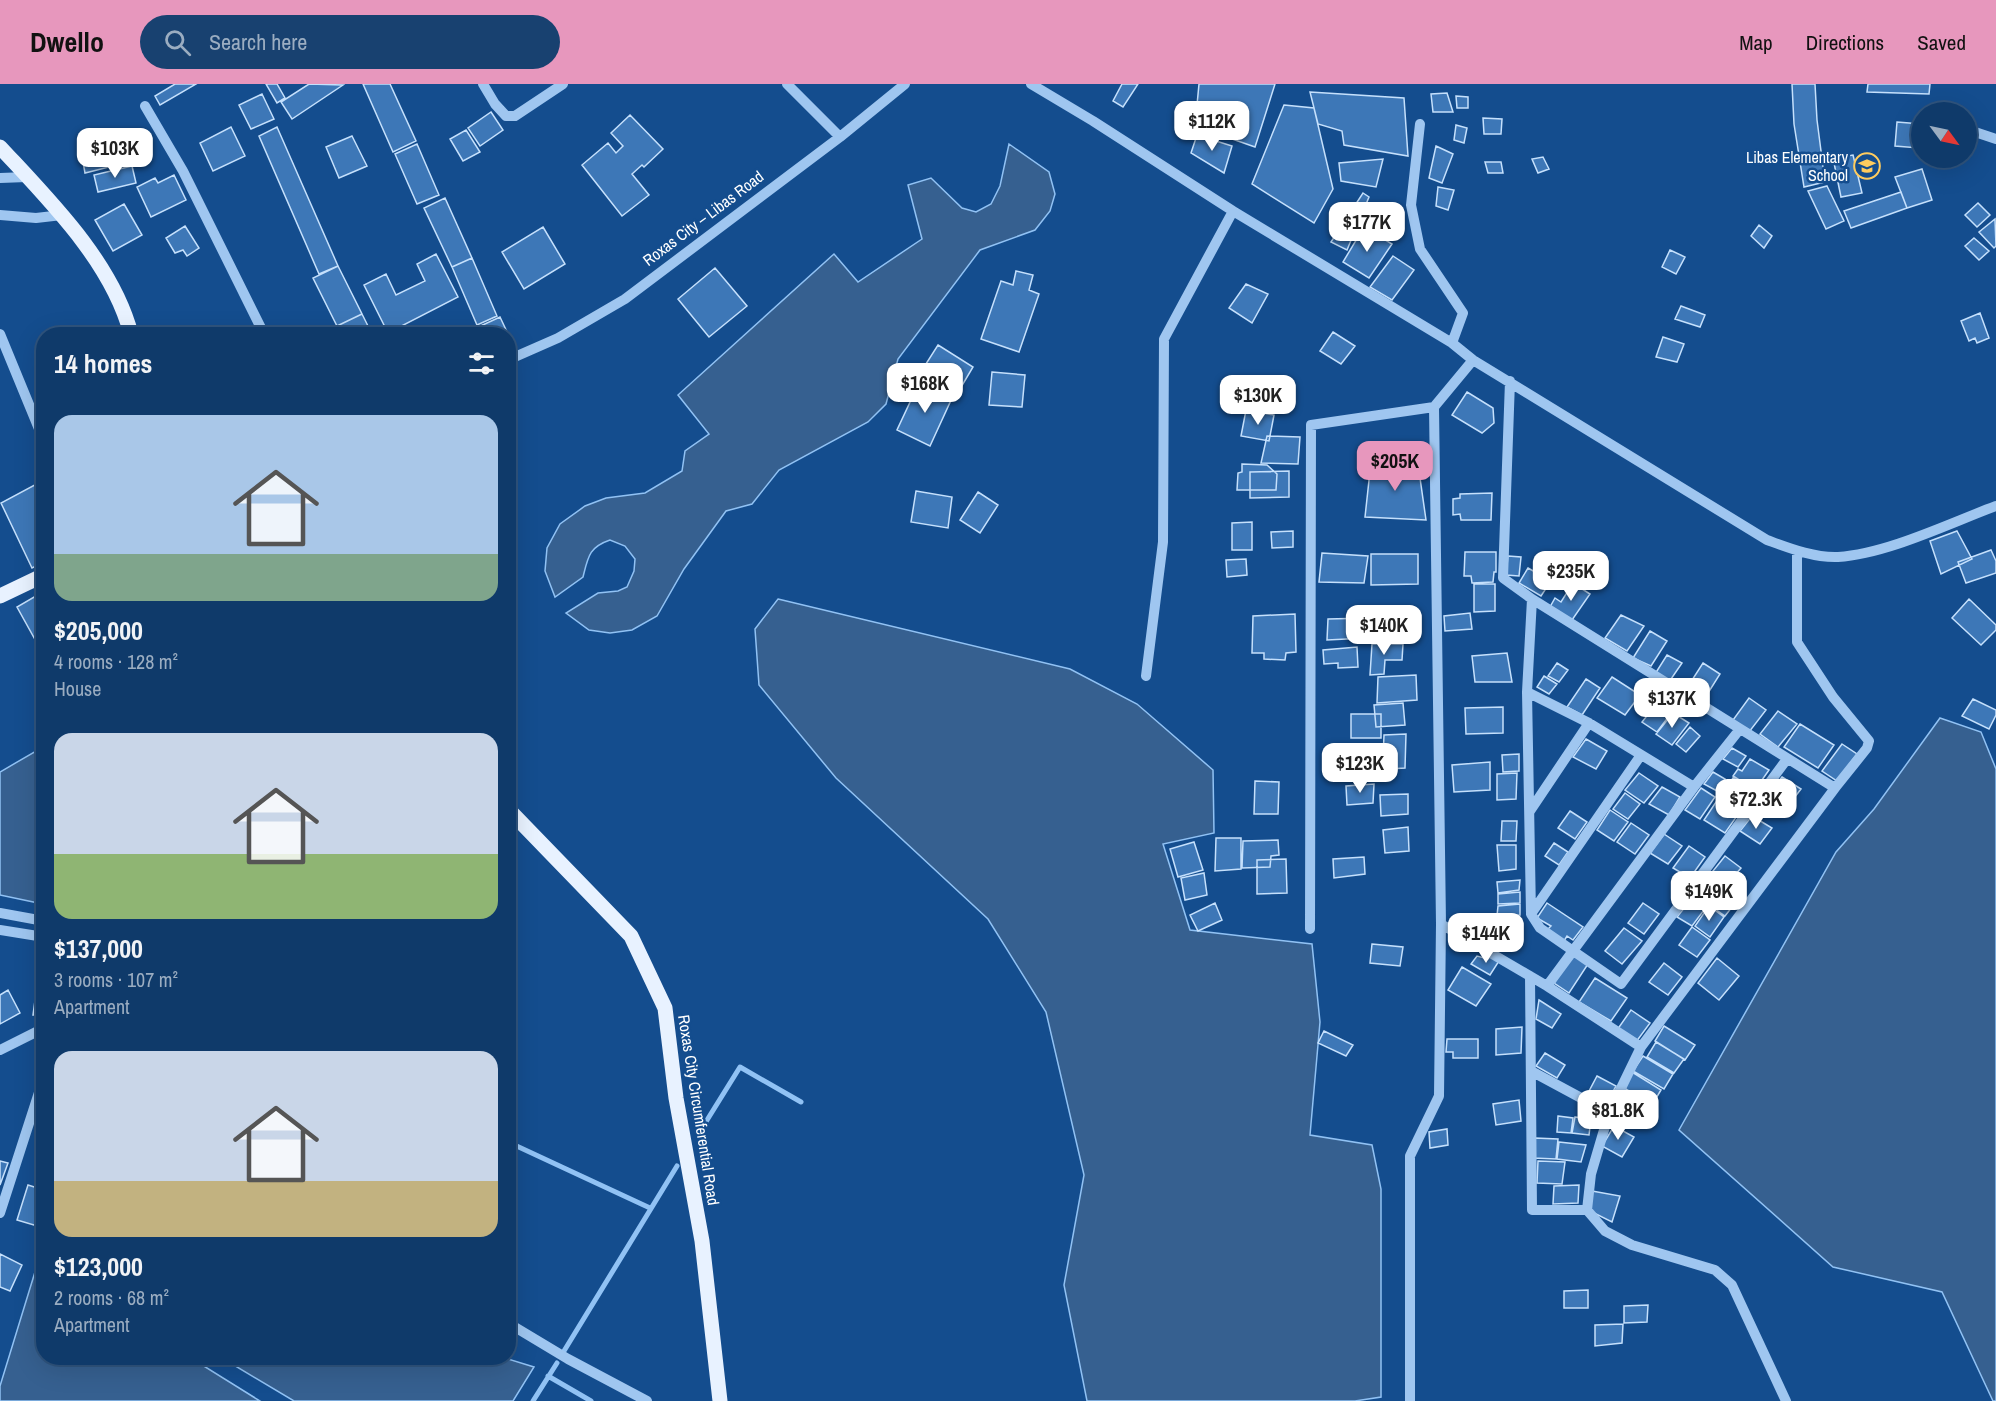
<!DOCTYPE html>
<html lang="en">
<head>
<meta charset="utf-8">
<style>
	body { margin:0; font-family:"Archivo Narrow",sans-serif; background:#184170; color:#f1f3f6; height:100vh; display:flex; flex-direction:column; font-size:22px; white-space:nowrap }
	* { box-sizing:border-box; margin:0 }
	p { font-size:20px; color:#9badc1 }
	.icon { flex:none; width:33px; height:33px; fill:none; stroke:currentColor; stroke-width:2; stroke-linecap:round; stroke-linejoin:round }
	.map { position:relative; flex:1; overflow:hidden }
	.panel { position:absolute; left:36px; top:243px; width:480px; height:1038px; display:flex; flex-direction:column; background:#0f3a6a; border-radius:24px; box-shadow:0 6px 24px #0002,0 0 0 2px #2f547e }
	.panel>* { flex:none }
	.needle { width:39px; rotate:123deg }
	.tools { position:absolute; left:1911px; top:18px; display:grid; gap:12px }
	.tools a { display:grid; place-items:center; width:66px; height:66px; border-radius:50%; background:#0f3a6a; box-shadow:0 6px 24px #0002,0 0 0 2px #2f547e; font-size:30px }
	.price { position:absolute; translate:-50% -51px; padding:0 14px; border-radius:12px; background:#fff; color:#222; font-size:20px; line-height:39px; filter:drop-shadow(0 2px 3px #0008) }
	.price::after { content:''; position:absolute; left:50%; top:36px; width:18px; height:14px; margin-left:-9px; background:inherit; clip-path:polygon(0 0,100% 0,50% 100%) }
	.price.on { background:#e797bd; color:#111 }
	ul { padding:0; list-style:none }
	li { display:grid; align-content:center; gap:12px; height:318px; padding:0 18px }
	li span { display:grid; place-items:center; height:186px; border-radius:18px; color:#555 }
	li>.icon { margin-inline-start:auto }
	span .icon { width:108px; height:108px; fill:#fffc; stroke-width:1 }
	li b { font-size:26px }
	h2 { display:flex; justify-content:space-between; align-items:center; height:72px; padding:0 18px; font-size:26px }
	header { display:flex; align-items:center; gap:36px; box-sizing:border-box; height:84px; padding:0 30px; background:#e797bd; color:#111 }
	header strong { font-size:28px }
	nav { display:flex; gap:33px; margin-inline-start:auto; font-size:21px }
	.search { width:420px; height:54px; background:#184170; display:flex; align-items:center; gap:15px; box-sizing:border-box; padding:0 21px; border-radius:33px; color:#9badc1; font-size:22px }
	.map>svg:first-child { display:block }
	.water { fill:#366090; stroke:#91c2f4; stroke-width:1.5 }
	.lines { fill:none; stroke-linecap:round; stroke-linejoin:round }
	.stream { stroke:#91c2f4; stroke-width:5 }
	.building { fill:#3d77b7; stroke:#c5e0fc; stroke-width:1.5 }
	.minor { stroke:#9fc6f0; stroke-width:10 }
	.major { stroke:#e8f2ff; stroke-width:15 }
	.labels { text-anchor:middle; stroke-width:5; stroke-linejoin:round; paint-order:stroke }
	.poi-label { font-size:16px; fill:#fff; stroke:#144d8e; text-anchor:end }
	.street-label { font-size:16px; fill:#fff; stroke:#144d8e }
</style>
</head>
<body>
<header>
<strong>Dwello</strong>
<div class="search"><svg class="icon" aria-label="search" viewBox="0 0 24 24"><circle cx="10" cy="10" r="6"/><path d="M15 15l6 6"/></svg>Search here</div>
<nav><a>Map</a><a>Directions</a><a>Saved</a></nav>
</header>
<div class="map">
<svg width="1996" height="1317" viewBox="0 0 1996 1317">
	<rect width="100%" height="100%" fill="#144d8e"/>
	<path class="water" d="M1009,60l40,28 6,22 -5,17 -15,19 -55,20 -82,109 -12,45 -18,18 -89,48 -27,34 -26,7 -42,58 -27,47 -25,14 -22,3 -21,-3 -23,-17 32,-20 20,-2 9,-4 7,-16 1,-12 -10,-13 -15,-6c-21,7 -22,17 -27,37l-28,20 -10,-26 2,-23 13,-24 25,-18 21,-8 39,-5 37,-22 3,-20 24,-17 -31,-39 156,-141 24,28 64,-43 -14,-54 23,-7 31,30 14,4 15,-8 9,-18z
		M778,515l292,70 67,35 76,66 1,63 -51,11 27,86 122,14 8,78 -10,113 62,10 9,44v208l-26,4h-268l-23,-116 20,-110 -38,-163 -58,-93 -152,-141 -77,-93 -4,-56z
		M1940,634l41,14 15,37v632h-3l-51,-109 -109,-25 -154,-137 157,-278 38,-43z
		M43,663v157l-43,-9v-123z
		M35,1188l8,2 1,84h147l69,43h-260v-15z
		M222,1274h283l29,9 -21,34h-219z"/>
	<g class="lines">
		<path class="stream" d="M699,1049l41,-66 61,35
			M508,1058l142,66
			M564,1267l113,-185
			M548,1292l43,25
			M533,1317l24,-38"/>
	</g>
	<path class="building" d="M175,0h21l-36,21 -5,-9z
		M266,0h11l8,14 -8,5z
		M309,0l34,1 -51,34 -11,-17z
		M363,0h27l26,57 -23,11z
		M1122,0h16l-15,23 -10,-6z
		M1199,0h76l-20,63 -60,-21z
		M1792,0h23l2,36 8,62 -21,5 -10,-63z
		M1868,0h62l-1,10 -62,-2z
		M1310,8l94,6 4,58 -64,-11 -2,-14 -24,-7z
		M1447,9l6,19h-20l-2,-18z
		M262,10l12,25 -23,10 -12,-24z
		M1456,12l12,1v11h-11z
		M1284,21l30,3 19,81 -19,34 -62,-39z
		M491,28l12,18 -23,16 -12,-18z
		M630,31l33,34 -19,18 -2,-2 -10,9 17,21 -27,21 -40,-51 26,-22 8,10 7,-7 -12,-13z
		M1483,34l19,1 -1,15h-17z
		M1897,38l24,2 -2,24 -24,-2z
		M1456,41l11,3 -3,15 -10,-3z
		M231,43l14,29 -32,15 -13,-28z
		M277,43l61,139 -19,8 -60,-138z
		M466,46l14,22 -17,9 -13,-22z
		M1197,51l35,11 -8,27 -33,-20z
		M352,52l15,30 -28,12 -13,-31z
		M417,60l22,51 -22,9 -22,-50z
		M104,62l5,21 -24,6 -4,-22z
		M1436,62l17,8 -11,29 -13,-5z
		M1853,71l9,38 -21,4 -8,-39z
		M1543,73l6,12 -11,4 -6,-14z
		M1383,75l-7,28 -35,-6 -2,-18z
		M1485,78h16l2,11h-15z
		M132,82l4,17 -38,9 -4,-17z
		M1922,85l10,31 -25,8 -12,-31z
		M174,91l12,25 -35,17 -14,-30 18,-9 3,5z
		M1827,102l17,35 -18,8 -18,-38z
		M1438,103l16,3 -6,20 -12,-4z
		M1901,108l6,16 -56,20 -7,-17z
		M1363,109l6,4 -22,53 -16,-8z
		M445,114l27,60 -20,9 -28,-59z
		M1978,119l12,12 -13,12 -12,-12z
		M124,120l18,31 -29,16 -18,-31z
		M1995,135l1,27 -2,2 -15,-16z
		M1759,141l13,11 -8,12 -13,-12z
		M185,142l14,22 -12,8 -4,-6 -8,3 -9,-15z
		M543,143l22,37 -41,25 -22,-37z
		M1364,143l28,17 -23,34 -26,-16z
		M1974,154l15,13 -10,9 -14,-14z
		M1670,166l15,7 -9,17 -14,-7z
		M436,170l22,43 -70,36 -24,-48 22,-11 10,21 29,-14 -8,-17z
		M1393,172l21,14 -22,30 -22,-13z
		M472,174l25,58 -20,9 -25,-58z
		M338,182l24,48 -25,12 -24,-48z
		M715,184l32,38 -38,31 -31,-38z
		M1016,187l17,4 -4,15 10,4 -20,58 -38,-13 20,-58 12,4z
		M1246,200l22,10 -16,29 -23,-15z
		M1681,222l24,9 -5,12 -25,-8z
		M1980,229l9,25 -12,5 -2,-5 -6,3 -8,-20z
		M362,230l10,20h-31l-4,-8z
		M500,233l8,17h-32l-2,-5z
		M1333,248l22,14 -14,18 -21,-13z
		M1663,253l21,7 -7,18 -21,-5z
		M938,261l35,22 -13,22 -36,-22z
		M992,288l33,3 -3,32 -33,-2z
		M919,299l33,15 -22,48 -33,-16z
		M1467,308l26,16 1,15 -12,10 -30,-18z
		M1246,326l28,5 -5,26 -28,-5z
		M1267,352l33,1 -2,27 -37,-1z
		M1371,378l47,2 8,56 -61,-3z
		M1242,380l25,1 10,9 -1,16h-39l1,-17 4,-1z
		M1289,387v26l-39,1v-26z
		M44,396v82l-12,6 -31,-65z
		M916,407l36,6 -4,31 -37,-6z
		M978,408l20,13 -18,28 -20,-13z
		M1492,409l-1,27h-30l-1,-6 -7,1v-16l7,-1v-4z
		M1252,438v28h-20v-27z
		M1293,447v16l-21,1 -1,-16z
		M1957,447l15,28 -31,15 -11,-33z
		M1991,466l5,11v12l-30,10 -8,-21z
		M1465,468h31v20h-2l-1,10 -21,1 -1,-7h-7z
		M1322,469l46,3 -4,27 -45,-1z
		M1371,470h47v30l-47,1z
		M1508,472l13,1 -2,19 -13,-1z
		M1246,475l1,16 -20,2 -1,-17z
		M1528,484l23,13 -10,15 -22,-13z
		M1573,499l17,11 -18,26 -22,-13 5,-9 6,4z
		M1474,500h21v27l-21,1z
		M41,509l3,4 -2,55 -25,-45z
		M1969,515l27,26v5l-15,15 -29,-27z
		M1470,529l2,16 -27,2 -1,-15z
		M1295,530l1,38 -10,1 -1,7 -21,-1v-6h-12l1,-37z
		M1412,530l-1,28h-38l1,-27z
		M1621,531l23,11 -17,25 -22,-13z
		M1368,534l-1,20 -40,2 1,-21z
		M1650,547l17,10 -16,25 -18,-8z
		M1372,560h31l-1,16h-17l-1,14 -14,1z
		M1357,563l1,20 -20,1v-5l-14,1 -1,-14z
		M1507,569l5,29h-37l-3,-26z
		M1667,571l15,8 -13,19 -14,-8z
		M1557,579l11,7 -9,12 -11,-6z
		M1703,579l17,11 -17,27 -18,-10z
		M1416,591l1,25 -40,3 1,-26z
		M1544,592l13,8 -8,10 -12,-7z
		M1612,593l28,18 -15,20 -28,-17z
		M1586,595l14,9 -18,27 -15,-8z
		M1749,614l17,12 -17,22 -16,-12z
		M1973,615l23,11v5l-7,14 -27,-13z
		M1658,618l14,10 -15,20 -15,-10z
		M1403,619l2,22 -29,2 -2,-22z
		M1503,623v26l-37,1 -1,-26z
		M1778,627l19,13 -19,23 -18,-13z
		M1673,629l16,10 -17,22 -16,-11z
		M1351,630h30v24h-30z
		M1800,640l34,21 -16,23 -34,-21z
		M1690,643l10,9 -14,16 -10,-8z
		M1406,650l-1,34 -17,1v-10h-5l1,-24z
		M1586,655l21,12 -11,18 -23,-12z
		M1842,660l15,10 -20,27 -15,-10z
		M1732,664l14,8 -8,11 -15,-8z
		M1519,670v17l-16,1 -1,-17z
		M1750,675l19,11 -14,20 -22,-14 5,-7 4,2z
		M1490,678v28l-36,2 -2,-27z
		M1713,688l12,7 -8,12 -13,-7z
		M1517,689l-1,26 -19,1v-26z
		M1639,689l19,13 -14,17 -19,-13z
		M1782,693l19,12 -16,21 -20,-12z
		M1733,694l22,14 -15,20 -21,-14z
		M1255,697l24,1 -1,32h-24z
		M1374,700l-1,19 -26,2 -1,-19z
		M1662,703l18,10 -11,18 -20,-11z
		M1701,704l14,9 -15,22 -15,-9z
		M1625,709l15,11 -12,15 -15,-10z
		M1408,710v20l-27,2 -1,-21z
		M1718,715l21,14 -14,20 -21,-13z
		M1610,726l18,12 -14,19 -17,-11z
		M1570,727l17,11 -12,17 -17,-11z
		M1752,732l20,12 -12,16 -20,-13z
		M1502,737h15l-1,20h-15z
		M1631,739l18,12 -14,19 -18,-12z
		M1408,743l1,24 -24,2 -2,-23z
		M1664,750l18,12 -14,18 -18,-11z
		M1216,754h25v31l-26,2z
		M1278,756l1,15 -8,1 -1,11 -28,1 1,-27z
		M1194,758l9,28 -25,7 -8,-28z
		M1554,759l14,9 -9,13 -14,-9z
		M1497,761h19v24l-17,2z
		M1689,762l16,11 -15,21 -17,-10z
		M1725,772l16,12 -12,14 -16,-11z
		M1364,773l1,17 -31,4 -1,-19z
		M1286,775l1,34 -30,1v-34z
		M1713,788l15,10 -13,18 -15,-10z
		M1204,789l3,22 -22,5 -4,-22z
		M1520,796l-1,10 -21,3 -1,-11z
		M1726,802l14,11 -15,19 -14,-10z
		M1520,808v11l-22,1v-10z
		M1693,813l14,9 -15,20 -15,-9z
		M1215,819l7,17 -24,11 -8,-16z
		M1547,819l36,24 -10,13 -6,-4 -3,5 -17,-11 4,-4 -14,-8z
		M1643,819l16,11 -15,20 -16,-11z
		M1520,820v11l-23,1 1,-10z
		M1709,822l15,11 -14,20 -15,-11z
		M1471,833l24,6 -5,18 -24,-6z
		M1519,833l1,18 -20,2 -1,-19z
		M1692,843l18,13 -13,17 -18,-12z
		M1624,844l18,13 -20,23 -17,-13z
		M1372,860l31,3 -3,19 -30,-3z
		M1491,871l8,6 -9,14 -19,-11 6,-8 11,3z
		M1573,871l15,9 -19,29 -15,-10z
		M1717,874l22,18 -20,24 -21,-17z
		M1664,879l18,14 -14,18 -19,-13z
		M1462,883l29,17 -15,22 -28,-16z
		M1595,894l32,20 -16,23 -32,-19z
		M8,906l12,23 -20,11v-29z
		M36,909l8,1v21h-11z
		M1539,916l22,14 -9,14 -16,-9z
		M1631,926l19,13 -14,19 -19,-12z
		M1664,942l31,19 -10,15 -30,-19z
		M1522,943l-1,26 -25,2v-26z
		M1324,947l29,14 -7,11 -28,-13z
		M1447,955h31v19h-25v-6h-7z
		M1656,958l28,17 -10,14 -27,-16z
		M1545,969l20,12 -8,13 -21,-12z
		M1643,972l30,18 -9,15 -31,-18z
		M1632,988l29,18 -9,15 -28,-17z
		M1597,992l19,10 -10,18 -19,-9z
		M1624,1005l27,17 -12,22 -28,-12z
		M1519,1016l2,21 -25,4 -3,-21z
		M1558,1032l15,2 -2,15 -14,-1z
		M1575,1033l16,2 -2,16 -17,-2z
		M1614,1042l20,11 -12,20 -20,-11z
		M1447,1045l1,16 -18,3 -1,-16z
		M1535,1054l23,1 -2,20 -23,-1z
		M1559,1058l27,3 -5,17 -24,-3z
		M0,1077l8,2 -8,22z
		M1538,1077l27,1 -3,22 -25,-1z
		M28,1101l16,5v38l-27,-8z
		M1579,1101l-1,18 -25,1 1,-18z
		M1592,1107l28,5 -8,26 -24,-12z
		M0,1170l22,11 -12,26 -10,-4z
		M1588,1206v18h-24v-17z
		M1648,1221l-1,17 -23,1v-17z
		M1623,1240l-1,19 -27,3v-21z"/>
	<g class="lines">
		<path class="minor" d="M483,0l12,20 11,12h9l48,-32
			M787,0l53,53
			M1031,0l62,37 140,90 219,132 21,17 294,180c22,8 47,18 71,17 49,-3 112,-34 158,-51
			M145,22l38,65 81,163
			M1420,40l-9,81 9,44 43,64 -11,30
			M1966,45l30,10
			M0,94l27,-1
			M0,131l36,3 26,-3
			M0,250l44,107
			M508,276l50,-22 67,-39 215,-162 65,-53
			M1510,297l-7,197 29,21 303,189 -194,259 -32,66 -18,61 -4,36 18,21 27,14 83,25 17,15 54,116
			M1797,467v91l36,55 36,44 -2,7 -32,40
			M1532,515l-5,93 4,222 9,14 81,56 166,-225
			M1146,592l17,-134 1,-203 69,-128
			M1527,608l62,31 105,64
			M1530,727l59,-88
			M0,829l44,8
			M1531,830l110,-159
			M1441,840l106,62 94,61
			M1310,845l1,-504 123,-18
			M0,846l44,7
			M1530,892l2,234h55
			M1547,902l147,-199 46,-58
			M0,966l44,-22
			M1531,987l78,42
			M0,1129l44,-136
			M508,1239l60,36 79,42
			M1410,1317v-245l29,-60 2,-172 -7,-517 39,-47"/>
		<path class="major" d="M0,63c50,54 112,115 131,187
			M0,512l44,-21
			M508,725l123,127 34,72 11,90 26,143 18,160"/>
	</g>
	<defs>
		<g id="school-ring" transform="scale(1.35)"><circle r="9.5" fill="#144d8e" stroke="#ffcc5e" stroke-width="1.5"/><path d="M0-5L7-2L0 1L-7-2ZM-4 1L0 2.5L4 1V4Q0 6-4 4Z" fill="#ffcc5e"/></g>
	</defs>
	<g fill-rule="evenodd">
		<use href="#school-ring" x="1867" y="82"/>
	</g>
	<g class="labels">
		<g class="poi-label">
			<text x="1848" y="79">Libas Elementary<tspan x="1848" dy="18">School</tspan></text>
		</g>
		<g class="street-label">
			<text transform="translate(703 134) rotate(-37)" y="6">Roxas City – Libas Road</text>
			<text transform="translate(699 1026) rotate(81)" y="6">Roxas City Circumferential Road</text>
		</g>
	</g>
</svg>
<div class="tools">
<a><svg class="needle" viewBox="-14 -14 28 28"><path d="M0-13l5 13h-10z" fill="#e53935"/><path d="M0 13l5-13h-10z" fill="#9badc1"/></svg></a>
</div>
<b class="price" style="left:1212px;top:68px">$112K</b>
<b class="price" style="left:115px;top:95px">$103K</b>
<b class="price" style="left:1367px;top:169px">$177K</b>
<b class="price" style="left:925px;top:330px">$168K</b>
<b class="price" style="left:1258px;top:342px">$130K</b>
<b class="price on" style="left:1395px;top:408px">$205K</b>
<b class="price" style="left:1571px;top:518px">$235K</b>
<b class="price" style="left:1384px;top:572px">$140K</b>
<b class="price" style="left:1672px;top:645px">$137K</b>
<b class="price" style="left:1360px;top:710px">$123K</b>
<b class="price" style="left:1756px;top:746px">$72.3K</b>
<b class="price" style="left:1709px;top:838px">$149K</b>
<b class="price" style="left:1486px;top:880px">$144K</b>
<b class="price" style="left:1618px;top:1057px">$81.8K</b>
<section class="panel">
<h2>14 homes<svg class="icon" aria-label="filters" viewBox="0 0 24 24"><path d="M4 7h16M4 17h16"/><circle cx="9" cy="7" r="2"/><circle cx="15" cy="17" r="2"/></svg></h2>
<ul>
<li><span style="background:linear-gradient(#a9c7e8 75%,#7fa58c 0)"><svg class="icon" aria-label="home" viewBox="0 0 24 24"><path d="M3 11l9-7 9 7M6 9v11h12V9"/></svg></span><div><b>$205,000</b><p>4 rooms · 128 m²</p><p>House</p></div></li>
<li><span style="background:linear-gradient(#c9d6e8 65%,#8fb573 0)"><svg class="icon" aria-label="home" viewBox="0 0 24 24"><path d="M3 11l9-7 9 7M6 9v11h12V9"/></svg></span><div><b>$137,000</b><p>3 rooms · 107 m²</p><p>Apartment</p></div></li>
<li><span style="background:linear-gradient(#c9d6e8 70%,#c2b280 0)"><svg class="icon" aria-label="home" viewBox="0 0 24 24"><path d="M3 11l9-7 9 7M6 9v11h12V9"/></svg></span><div><b>$123,000</b><p>2 rooms · 68 m²</p><p>Apartment</p></div></li>
</ul>
</section>
</div>
</body>
</html>
